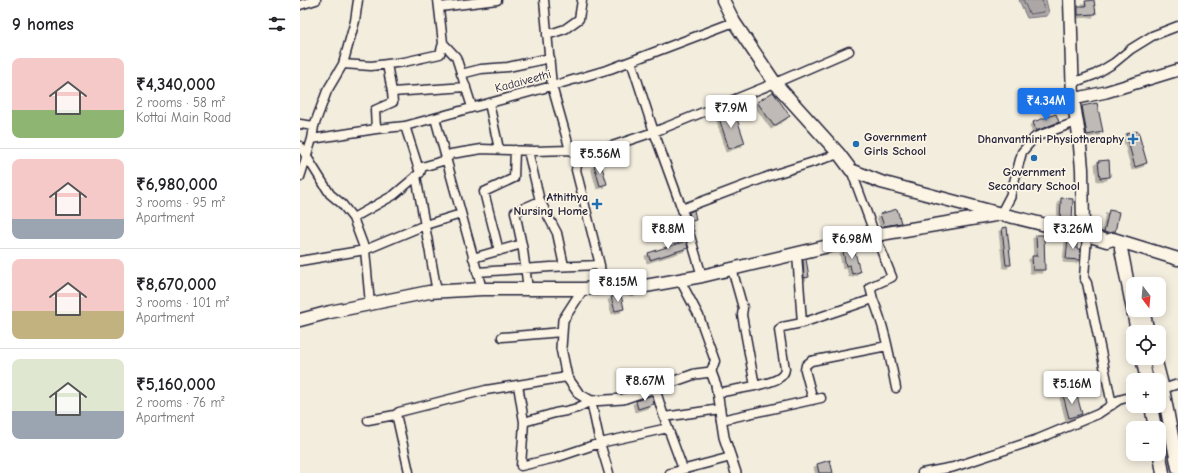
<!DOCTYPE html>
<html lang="en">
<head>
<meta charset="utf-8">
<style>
	body { margin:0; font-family:"Comic Neue",sans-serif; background:#f2f2f2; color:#202124; height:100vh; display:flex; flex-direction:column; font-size:15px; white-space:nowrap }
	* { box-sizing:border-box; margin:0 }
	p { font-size:13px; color:#757577 }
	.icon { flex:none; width:22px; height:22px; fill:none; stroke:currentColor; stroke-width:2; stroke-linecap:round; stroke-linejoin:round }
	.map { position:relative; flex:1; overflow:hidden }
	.sheet { display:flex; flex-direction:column; background:#fff; width:300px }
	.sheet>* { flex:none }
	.needle { width:26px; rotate:164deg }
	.controls { position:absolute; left:826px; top:277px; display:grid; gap:8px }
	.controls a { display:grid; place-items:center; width:40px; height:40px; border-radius:8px; background:#fff; box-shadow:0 2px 10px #0003; font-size:20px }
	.price { position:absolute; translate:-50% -34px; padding:0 9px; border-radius:4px; background:#fff; color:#222; font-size:13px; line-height:26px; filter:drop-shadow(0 1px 2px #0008) }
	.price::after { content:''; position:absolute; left:50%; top:24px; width:12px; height:9px; margin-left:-6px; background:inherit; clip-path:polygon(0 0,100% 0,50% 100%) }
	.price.current { background:#1a73e8; color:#fff }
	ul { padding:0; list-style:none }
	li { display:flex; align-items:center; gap:12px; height:100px; padding:0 12px }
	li+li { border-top:1px solid #e0e0e0 }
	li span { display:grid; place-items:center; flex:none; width:112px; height:80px; border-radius:8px; color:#555 }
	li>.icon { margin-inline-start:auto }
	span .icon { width:48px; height:48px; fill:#fffc; stroke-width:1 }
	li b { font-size:17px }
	h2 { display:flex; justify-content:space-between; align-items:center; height:48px; padding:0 12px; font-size:17px }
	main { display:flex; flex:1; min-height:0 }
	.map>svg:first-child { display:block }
	.water { fill:#aca7a6; stroke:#75727b }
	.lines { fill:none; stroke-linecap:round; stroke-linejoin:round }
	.shore { stroke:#595766; stroke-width:1 }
	.building { fill:#bfbab6; stroke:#22223b; filter:url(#shadow) }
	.minor-casing { stroke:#22223b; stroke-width:11 }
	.tertiary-casing { stroke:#22223b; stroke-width:12 }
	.secondary-casing { stroke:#22223b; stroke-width:14 }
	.primary-casing { stroke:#22223b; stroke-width:15 }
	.minor { stroke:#fcf5e5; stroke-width:8 }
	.tertiary { stroke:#fcf5e5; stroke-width:9 }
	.secondary { stroke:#fcf5e5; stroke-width:11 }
	.primary { stroke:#fcf5e5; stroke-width:12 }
	.poi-dot { fill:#1f6fb2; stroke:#fcf5e5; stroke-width:1.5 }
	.labels { text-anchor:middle; stroke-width:3.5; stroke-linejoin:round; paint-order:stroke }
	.street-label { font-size:12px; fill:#22223b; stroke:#fcf5e5 }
	.poi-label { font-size:12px; font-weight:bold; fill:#22223b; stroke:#fcf5e5; text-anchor:end }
</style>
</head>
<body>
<main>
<section class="sheet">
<h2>9 homes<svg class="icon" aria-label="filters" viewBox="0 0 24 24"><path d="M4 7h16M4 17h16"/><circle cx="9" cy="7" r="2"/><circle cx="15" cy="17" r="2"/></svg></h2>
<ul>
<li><span style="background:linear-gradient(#f6c9c9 65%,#8fb573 0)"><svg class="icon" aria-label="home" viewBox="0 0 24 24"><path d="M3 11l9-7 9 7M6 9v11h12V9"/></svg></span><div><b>₹4,340,000</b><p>2 rooms · 58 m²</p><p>Kottai Main Road</p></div></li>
<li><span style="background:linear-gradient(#f6c9c9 75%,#9aa5b1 0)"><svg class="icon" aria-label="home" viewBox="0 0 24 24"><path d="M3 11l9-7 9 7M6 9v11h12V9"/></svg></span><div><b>₹6,980,000</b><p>3 rooms · 95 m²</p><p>Apartment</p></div></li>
<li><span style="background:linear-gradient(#f6c9c9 65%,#c2b280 0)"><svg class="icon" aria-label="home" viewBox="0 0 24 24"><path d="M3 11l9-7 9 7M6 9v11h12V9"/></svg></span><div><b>₹8,670,000</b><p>3 rooms · 101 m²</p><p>Apartment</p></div></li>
<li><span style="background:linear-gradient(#dfe7d0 65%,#9aa5b1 0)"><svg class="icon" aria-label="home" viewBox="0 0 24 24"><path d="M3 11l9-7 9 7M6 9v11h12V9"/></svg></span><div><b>₹5,160,000</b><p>2 rooms · 76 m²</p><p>Apartment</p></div></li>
</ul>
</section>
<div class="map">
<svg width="878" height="473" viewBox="0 0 878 473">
	<defs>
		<filter id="shadow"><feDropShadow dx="-3" dy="3" stdDeviation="0" flood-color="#0004"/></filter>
	</defs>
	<rect width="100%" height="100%" fill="#f3edde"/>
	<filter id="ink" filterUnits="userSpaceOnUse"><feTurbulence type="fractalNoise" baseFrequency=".025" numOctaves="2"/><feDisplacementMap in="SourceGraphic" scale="8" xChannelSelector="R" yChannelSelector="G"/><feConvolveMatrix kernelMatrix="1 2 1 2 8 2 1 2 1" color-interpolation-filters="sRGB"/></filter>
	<g filter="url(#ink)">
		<path class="water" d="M719,0h27l3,13 -2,3 -20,2z"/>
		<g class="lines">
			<path class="shore" d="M723,0l6,13 1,1 14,-2 -2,-12"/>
		</g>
		<path class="building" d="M794,0l2,14 -18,1v-9h8l-1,-5z
			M473,92l17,24 -16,10 -17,-24z
			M797,103l6,29 -16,3 -5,-29z
			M434,110l11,33 -16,6 -11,-34z
			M756,114l3,8 -23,9 -3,-9z
			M838,131l9,32 -12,4 -9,-33z
			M809,160l1,17 -10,1 -2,-17z
			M301,164l6,20 -7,2 -6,-21z
			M761,198l12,1 -1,23 -12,-1z
			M597,209l4,14 -17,3 -4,-12z
			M394,210l2,10 -5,1 -2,-9z
			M809,210l10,2 -4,20 -8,1 -3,-1z
			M707,227l4,38h-5l-4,-37z
			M736,235h8l1,35h-12l-1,-14h5z
			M768,239l9,1v9h4l-1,11 -14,-1z
			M386,241l2,7 -38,12 -2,-7z
			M554,248l6,24 -8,2 -2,-9 -4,1 -3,-15z
			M506,259l3,18 -5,1 -1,-18z
			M321,295l3,14 -9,2 -4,-14z
			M776,392l6,22 -13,4 -6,-23z
			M352,395l2,9 -16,5 -2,-8z
			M530,460l3,13h-14l-2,-9z"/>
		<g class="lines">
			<g class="minor-casing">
				<path id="minor" d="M138,0l5,43 13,14 16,50
					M244,0l8,86 18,64 3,3
					M0,5l16,-5
					M140,7l57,-7
					M247,35l18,-6 14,-10 3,-19
					M331,61l23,71 28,77 20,67
					M43,64l28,2 33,-4 36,-8 3,-11
					M161,74l20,-5 27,-2 42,-9
					M772,83l22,-8 20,-12 17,-14 21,-13 26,-10
					M92,92l74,-5
					M189,103l10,46
					M135,118l47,171
					M0,124l14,2
					M105,126l15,47
					M76,129l-1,-19 18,-8 -1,-10 -5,-28
					M12,139l64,-10 29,-3 147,-40 58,-17 124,-47
					M0,146l30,48 12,10 11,14 12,32 5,54
					M228,151l12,50 17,32 7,33
					M551,170l24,65 17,42 -22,10 3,12
					M116,176l21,116
					M0,177l12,-38 2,-13 13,-35 16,-27 12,-43 3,-21
					M710,197l12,-45 13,-15 41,-15
					M382,209l90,-34 67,-21
					M53,218l41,-23 26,-22 2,-6 24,-7 5,-6 31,-5 52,2 36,-1
					M787,235l-3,43 3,5 25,122
					M199,251l-15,-59 30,-14 1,-28
					M497,254l5,69 71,-24c12,29 17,59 23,89
					M173,258l49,-14
					M0,261l65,-11 60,-25 36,-11
					M177,272l74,-5 49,-2
					M380,280l19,36 16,45 -4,11
					M302,287l-2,-22 -24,-95 3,-13 75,-25 121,-49 74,-32
					M228,289l-5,-39 -8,-38 25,-11
					M202,337l60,-5
					M218,385l6,37 -3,44 34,-8 45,-15 68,-15
					M455,386c10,-3 29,-5 30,-17l-6,-39 3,-3 20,-4
					M355,388l9,29 56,-8
					M860,390l18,-6
					M417,393l38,-7 -13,-71 1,-7 -11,-39
					M513,400l-8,-30 1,-5 5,-4 76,-15
					M95,415l2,3 12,54
					M68,420l27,-5 4,-3 87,-22 81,-13
					M421,420l100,-22
					M224,422l31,-9 11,-2 11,-3 14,-7 9,42 9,30
					M366,423l17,46
					M370,473l61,-16
					M622,473l32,-6 84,-28 60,-25 21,-14 14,-4"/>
			</g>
			<g class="tertiary-casing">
				<path id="tertiary" d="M701,214l9,-17
					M283,289l-20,31 -2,28 6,29 12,17 12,7 32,-2 72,-25 16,-2 5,13 8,52 12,36"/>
			</g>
			<g class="secondary-casing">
				<path id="secondary" d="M773,99l33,-7 72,-22"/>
			</g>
			<g class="primary-casing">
				<path id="primary" d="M423,0l11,22 41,61 64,71 12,16 30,12 120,32 86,21 20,6 6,-2 65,20
					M770,0l3,99 6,36 3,34 1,58 4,8
					M822,242l-1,7 12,61
					M833,310l4,22
					M843,310l5,22
					M0,320l30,-8 99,-20 53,-3h101l30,-2 21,1 68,-12 173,-41 126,-21
					M842,358l5,22
					M855,358l8,31 15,79
					M851,406l4,22
					M859,450l4,23"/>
			</g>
			<use href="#minor" class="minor"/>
			<use href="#tertiary" class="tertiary"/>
			<use href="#secondary" class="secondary"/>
			<use href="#primary" class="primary"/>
		</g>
	</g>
	<g class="poi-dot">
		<path d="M831 133h4v4h4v4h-4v4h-4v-4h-4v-4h4z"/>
		<circle cx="556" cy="144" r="4"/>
		<circle cx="734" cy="158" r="4"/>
		<path d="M295 198h4v4h4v4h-4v4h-4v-4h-4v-4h4z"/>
	</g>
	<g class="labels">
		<g class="street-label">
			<text transform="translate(223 81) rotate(-15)" y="4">Kadaiveethi</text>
		</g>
		<g class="poi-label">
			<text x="564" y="141" text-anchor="start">Government<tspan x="564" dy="14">Girls School</tspan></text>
			<text x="824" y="143">Dhanvanthiri Physiotheraphy</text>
			<text x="734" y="176" text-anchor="middle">Government<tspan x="734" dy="14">Secondary School</tspan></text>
			<text x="288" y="201">Athithya<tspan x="288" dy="14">Nursing Home</tspan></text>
		</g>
	</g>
</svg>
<div class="controls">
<a><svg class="needle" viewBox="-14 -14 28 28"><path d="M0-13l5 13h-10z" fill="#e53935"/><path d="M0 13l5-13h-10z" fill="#757577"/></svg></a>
<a><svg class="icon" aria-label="locate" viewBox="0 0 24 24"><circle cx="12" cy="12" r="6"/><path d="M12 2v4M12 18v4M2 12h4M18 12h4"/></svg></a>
<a>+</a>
<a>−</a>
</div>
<b class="price current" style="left:746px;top:122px">₹4.34M</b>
<b class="price" style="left:431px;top:129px">₹7.9M</b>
<b class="price" style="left:300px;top:175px">₹5.56M</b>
<b class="price" style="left:368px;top:250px">₹8.8M</b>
<b class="price" style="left:773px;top:250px">₹3.26M</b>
<b class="price" style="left:552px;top:260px">₹6.98M</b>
<b class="price" style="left:318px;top:303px">₹8.15M</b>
<b class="price" style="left:345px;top:402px">₹8.67M</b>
<b class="price" style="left:772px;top:405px">₹5.16M</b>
</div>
</main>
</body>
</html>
